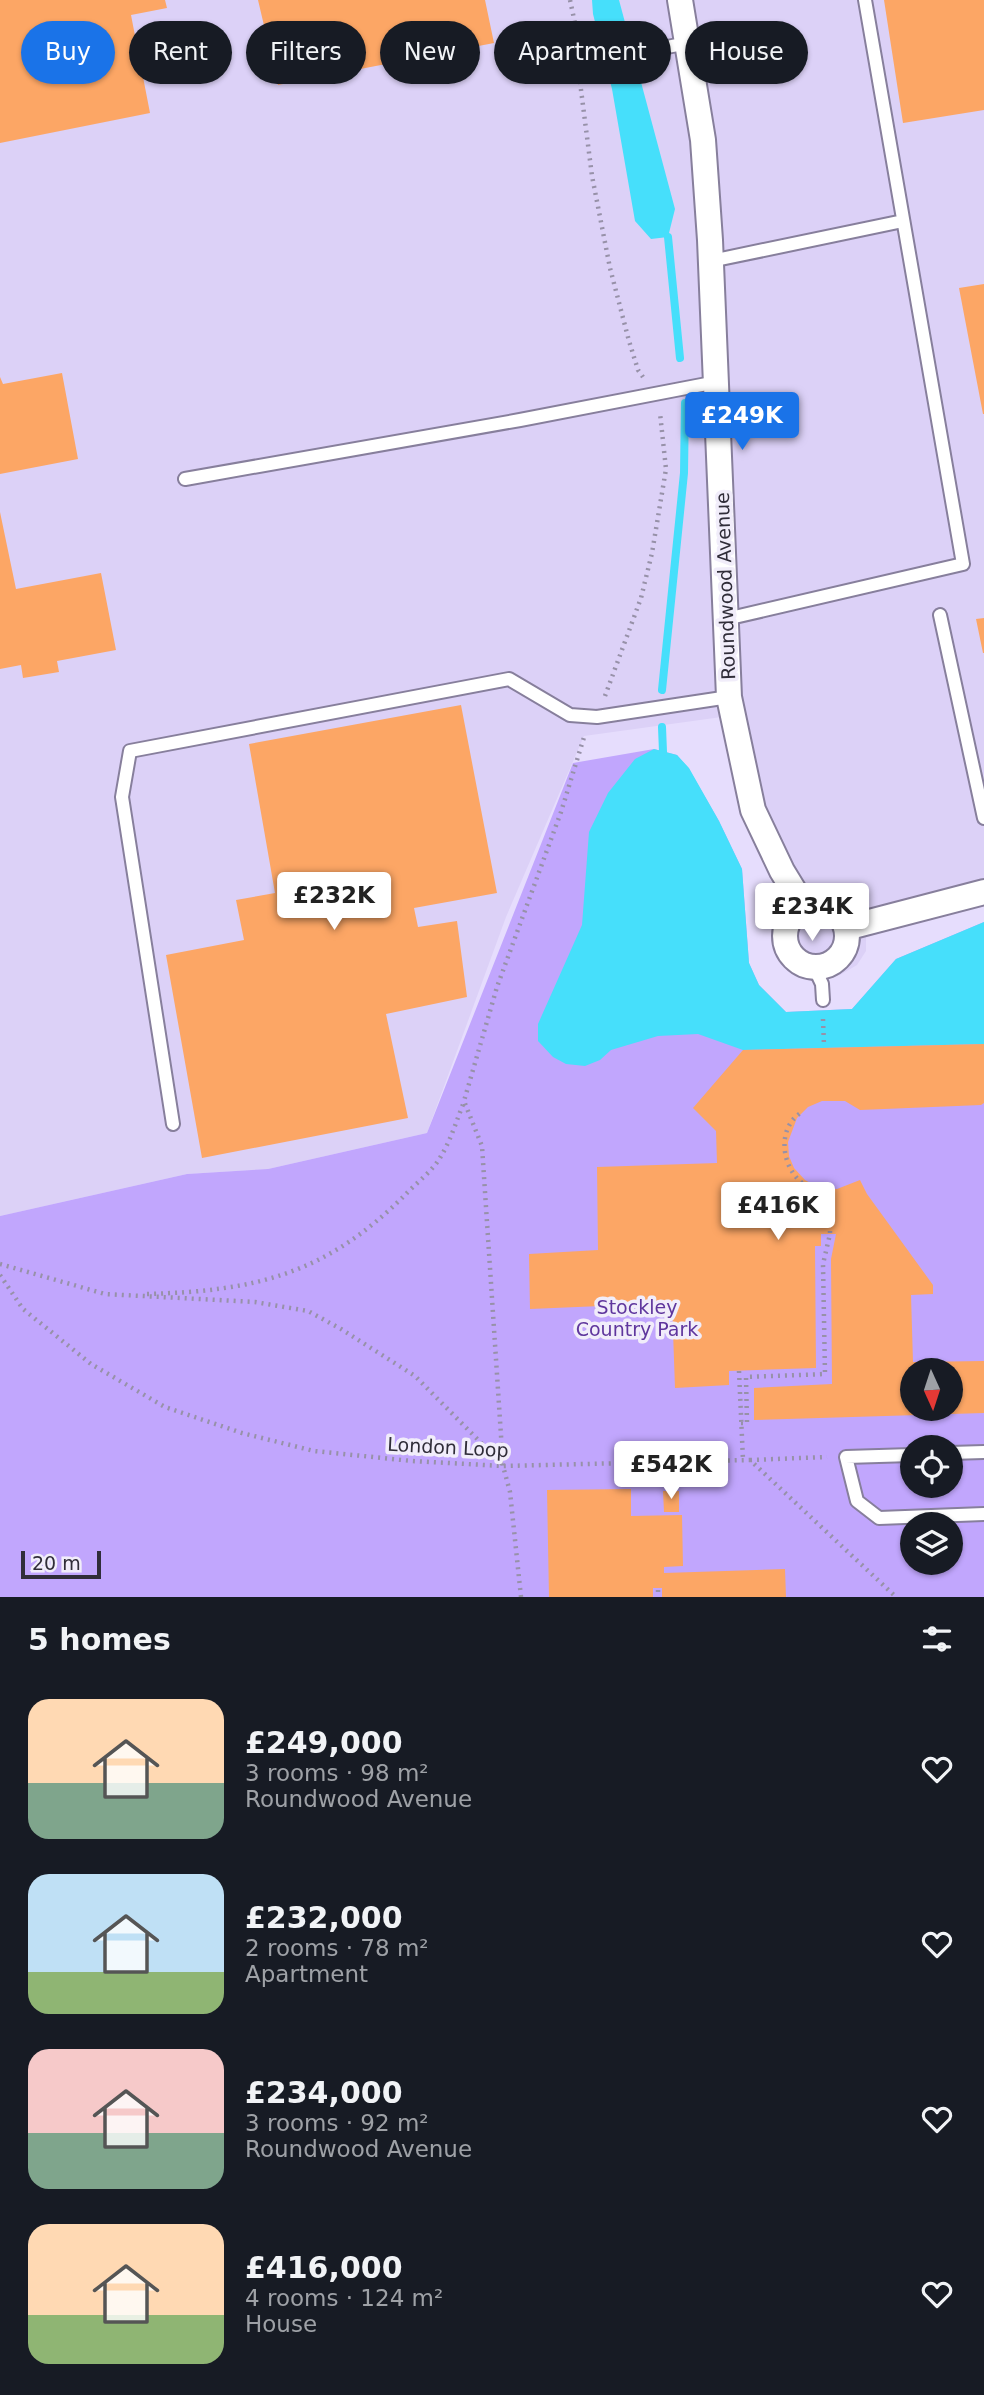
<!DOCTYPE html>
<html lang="en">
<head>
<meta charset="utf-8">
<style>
	body { margin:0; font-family:"DejaVu Sans",sans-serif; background:#20242c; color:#f1f3f6; height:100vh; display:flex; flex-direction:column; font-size:26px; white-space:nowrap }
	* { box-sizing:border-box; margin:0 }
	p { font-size:23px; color:#9ea1a6 }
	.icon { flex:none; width:38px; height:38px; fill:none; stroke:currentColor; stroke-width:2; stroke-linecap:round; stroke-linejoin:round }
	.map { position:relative; height:1597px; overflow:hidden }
	.side { display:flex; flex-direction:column; background:#171b24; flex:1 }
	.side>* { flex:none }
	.hud { position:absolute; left:21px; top:21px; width:943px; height:63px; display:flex; gap:14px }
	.needle { width:46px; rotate:177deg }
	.controls { position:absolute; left:900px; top:1358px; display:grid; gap:14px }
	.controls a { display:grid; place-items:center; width:63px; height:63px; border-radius:50%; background:#171b24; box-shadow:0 2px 5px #0004; font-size:35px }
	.scale { position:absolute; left:21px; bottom:18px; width:80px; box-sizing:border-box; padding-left:7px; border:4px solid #302d39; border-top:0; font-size:19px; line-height:24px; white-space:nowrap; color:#302d39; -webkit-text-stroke:5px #f1edfa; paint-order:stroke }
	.price { position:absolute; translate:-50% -60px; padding:0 16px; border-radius:7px; background:#fff; color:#222; font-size:23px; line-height:46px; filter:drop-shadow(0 2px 4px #0008) }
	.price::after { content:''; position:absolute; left:50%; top:42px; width:21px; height:16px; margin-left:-10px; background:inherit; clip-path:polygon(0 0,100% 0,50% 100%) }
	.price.active { background:#1a73e8; color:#fff }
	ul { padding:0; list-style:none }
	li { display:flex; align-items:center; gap:21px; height:175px; padding:0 28px }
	li span { display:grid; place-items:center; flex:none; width:196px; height:140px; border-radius:21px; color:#555 }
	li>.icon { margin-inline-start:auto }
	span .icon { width:84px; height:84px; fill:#fffc; stroke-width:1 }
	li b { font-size:30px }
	h2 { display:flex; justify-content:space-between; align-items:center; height:84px; padding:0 28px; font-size:30px }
	.pill { padding:0 24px; border-radius:32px; background:#171b24; box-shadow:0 2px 5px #0004; font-size:24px; line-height:63px }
	.pill.active { background:#1a73e8; color:#fff }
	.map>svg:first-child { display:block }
	.built { fill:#dcd1f7 }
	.green { fill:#c1a6fd; fill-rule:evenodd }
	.water { fill:#46dffb }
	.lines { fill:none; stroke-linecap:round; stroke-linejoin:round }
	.stream { stroke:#46dffb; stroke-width:8 }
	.building { fill:#fca665; fill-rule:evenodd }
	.service-casing { stroke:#877f9c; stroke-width:16 }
	.minor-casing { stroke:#877f9c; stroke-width:28 }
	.path { stroke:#9791a8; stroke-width:4.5; stroke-dasharray:2 5; stroke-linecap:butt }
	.service { stroke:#fff; stroke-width:12 }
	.minor { stroke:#fff; stroke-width:24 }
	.labels { text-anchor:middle; stroke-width:7; stroke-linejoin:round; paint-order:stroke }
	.street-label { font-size:19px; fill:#302d39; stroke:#f1edfa }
	.park-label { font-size:19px; fill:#5f369d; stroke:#f1edfa }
</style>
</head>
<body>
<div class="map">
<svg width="984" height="1597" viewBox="0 0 984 1597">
	<rect width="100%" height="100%" fill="#e6ddfd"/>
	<path class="built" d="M0,0h984v897l-118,34v20l-9,14 -17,10 -21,4 -17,-5 -13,-13 -7,-16 5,-29 16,-14 -40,-86 -34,-100 -145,20 -78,181 -79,216 -159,36 -81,5 -187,42z"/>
	<path class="green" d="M654,749l23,6 12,14 30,52 23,48 7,94 10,22 27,27 66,-3 44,-50 88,-37v675h-984v-381l187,-42 81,-5 159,-36 146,-370zM912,1370h38v39h-38zM912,1447h38v39h-38zM912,1524h38v39h-38z"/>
	<path class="water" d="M592,0h27l56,209 -7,28 -17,2 -16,-18 -23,-132 -19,-75z
		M654,749l23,6 12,13 30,53 23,48 7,94 10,22 27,27 66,-3 44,-50 88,-37v122l-241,6 -45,-16 -40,2 -47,14 -11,10 -15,6 -19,-2 -13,-7 -15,-16v-17l44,-99 7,-93 19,-39 27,-34z"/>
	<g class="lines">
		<path class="stream" d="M668,237l12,121
			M662,690l22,-217 1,-70
			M662,727l1,25"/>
	</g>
	<path class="building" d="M0,0h165l2,8 -36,7 19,98 -150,30z
		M258,0h227l9,43 -216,42z
		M884,0h100v110l-81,13z
		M984,284v130h-1l-24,-126z
		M62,373l16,86 -78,15v-97l3,7z
		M0,512l16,77 85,-16 15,77 -59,11 2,11 -36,6 -2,-13 -21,4z
		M984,618v35h-1l-7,-34z
		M461,705l36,188 -83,15 4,19 39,-6 10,76 -81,17 22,104 -206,40 -36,-203 78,-15 -8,-40 39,-7 -26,-149z
		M984,1044v59l-3,2 -121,5 -15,-9h-23l-14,6 -11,11 -9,24 1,14 5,12 11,12 7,4 9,4 16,1 23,-9 7,14 66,91v9l-22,1 2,67 71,-1v52l-230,7v-32l78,-4 -1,-125 5,-25h-15v12h-6l1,122 -87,3v14l-54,3 -3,-85 -142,6 -1,-55 69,-4 -1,-83 120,-4 -1,-32 -23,-23 50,-58zM912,1370h38v39h-38z
		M631,1489v27l51,-1 1,51 -19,1v6l121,-4 1,28h-124v-9h-9v9h-104l-2,-107z
		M663,1491h16v21h-15z"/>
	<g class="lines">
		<g class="service-casing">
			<path id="service" d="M535,72l153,-29
				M711,261l192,-40
				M185,479l335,-59 197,-38
				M940,615l44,203
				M726,619l237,-55 -98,-564
				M814,967l8,17 1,16
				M173,1124l-51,-327 8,-46 379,-72 61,36 27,2 132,-20
				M950,1453l34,-1
				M912,1455l-66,2 11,44 22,17 105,-4"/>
		</g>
		<g class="minor-casing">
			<path id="minor" d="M680,0l23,140 7,100 19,457 24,113 29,61 22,36
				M785 936a31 31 0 1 1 62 0a31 31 0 1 1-62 0Z
				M846,928l138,-36"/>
		</g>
		<path class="path" d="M570,0l6,28 1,17
			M580,82l12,94 18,92 19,73 9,29 5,7
			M605,696l36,-98 11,-45 14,-84 -6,-56
			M823,1019l1,27
			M0,1264l105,30 150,8 53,9 33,18 74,47 88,89
			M0,1275l23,34 68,55 74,43 77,26 72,18 98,10 91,5 247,-6 146,137
			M147,1294c109,-3 179,-20 258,-99 11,-12 28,-24 36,-39 10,-16 16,-37 23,-54
			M739,1371l4,89
			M741,1423h6l-1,-46 79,-3 -2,-110 7,-30v-41c-7,-1 -15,-2 -22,-6 -27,-15 -33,-59 -6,-75
			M750,1460l77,-3
			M658,1590v7
			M521,1597l-11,-105 -7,-26 -21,-320 -18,-45 33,-114 64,-175 24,-78"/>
		<use href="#service" class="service"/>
		<use href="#minor" class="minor"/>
	</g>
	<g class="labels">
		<g class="street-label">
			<text transform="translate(725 586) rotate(-92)" y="7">Roundwood Avenue</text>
			<text transform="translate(448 1447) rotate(3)" y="7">London Loop</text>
		</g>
		<g class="park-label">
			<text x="637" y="1314">Stockley<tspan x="637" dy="22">Country Park</tspan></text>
		</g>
	</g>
</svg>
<div class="controls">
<a><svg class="needle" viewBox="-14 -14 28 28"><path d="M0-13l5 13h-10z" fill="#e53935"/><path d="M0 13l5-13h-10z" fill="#9ea1a6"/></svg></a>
<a><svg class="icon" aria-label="locate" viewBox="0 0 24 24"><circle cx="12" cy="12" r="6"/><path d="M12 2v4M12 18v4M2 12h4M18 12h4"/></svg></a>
<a><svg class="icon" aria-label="layers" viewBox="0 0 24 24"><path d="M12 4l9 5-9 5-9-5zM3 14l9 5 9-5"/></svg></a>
</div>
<div class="scale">20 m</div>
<b class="price active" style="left:742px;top:452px">£249K</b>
<b class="price" style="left:334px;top:932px">£232K</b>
<b class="price" style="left:812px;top:943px">£234K</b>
<b class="price" style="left:778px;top:1242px">£416K</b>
<b class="price" style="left:671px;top:1501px">£542K</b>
<div class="hud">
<a class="pill active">Buy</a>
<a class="pill">Rent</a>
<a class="pill">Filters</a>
<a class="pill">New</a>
<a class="pill">Apartment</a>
<a class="pill">House</a>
</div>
</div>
<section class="side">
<h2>5 homes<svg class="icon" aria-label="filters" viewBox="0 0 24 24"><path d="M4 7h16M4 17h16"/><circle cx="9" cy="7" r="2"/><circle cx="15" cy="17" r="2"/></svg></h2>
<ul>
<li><span style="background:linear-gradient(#ffd9b3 60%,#7fa58c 0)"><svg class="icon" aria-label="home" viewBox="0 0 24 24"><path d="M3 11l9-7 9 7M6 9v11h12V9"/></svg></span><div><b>£249,000</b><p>3 rooms · 98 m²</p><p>Roundwood Avenue</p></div><svg class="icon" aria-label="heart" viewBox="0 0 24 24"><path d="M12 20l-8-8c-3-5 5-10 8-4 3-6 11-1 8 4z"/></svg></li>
<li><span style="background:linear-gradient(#bfe0f5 70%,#8fb573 0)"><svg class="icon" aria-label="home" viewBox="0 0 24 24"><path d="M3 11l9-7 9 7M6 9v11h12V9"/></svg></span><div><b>£232,000</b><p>2 rooms · 78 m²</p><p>Apartment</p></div><svg class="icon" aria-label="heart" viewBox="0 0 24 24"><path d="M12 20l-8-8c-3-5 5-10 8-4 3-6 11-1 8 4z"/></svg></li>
<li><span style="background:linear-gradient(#f6c9c9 60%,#7fa58c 0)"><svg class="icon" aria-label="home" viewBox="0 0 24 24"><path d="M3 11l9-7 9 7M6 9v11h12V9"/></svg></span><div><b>£234,000</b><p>3 rooms · 92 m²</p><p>Roundwood Avenue</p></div><svg class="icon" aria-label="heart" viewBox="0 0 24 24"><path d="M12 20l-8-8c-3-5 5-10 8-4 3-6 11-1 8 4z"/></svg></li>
<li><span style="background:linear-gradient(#ffd9b3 65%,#8fb573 0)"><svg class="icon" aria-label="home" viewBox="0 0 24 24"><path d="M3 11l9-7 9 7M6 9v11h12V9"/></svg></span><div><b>£416,000</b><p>4 rooms · 124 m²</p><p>House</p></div><svg class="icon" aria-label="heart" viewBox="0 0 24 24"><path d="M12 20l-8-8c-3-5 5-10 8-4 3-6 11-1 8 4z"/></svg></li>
</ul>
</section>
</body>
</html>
